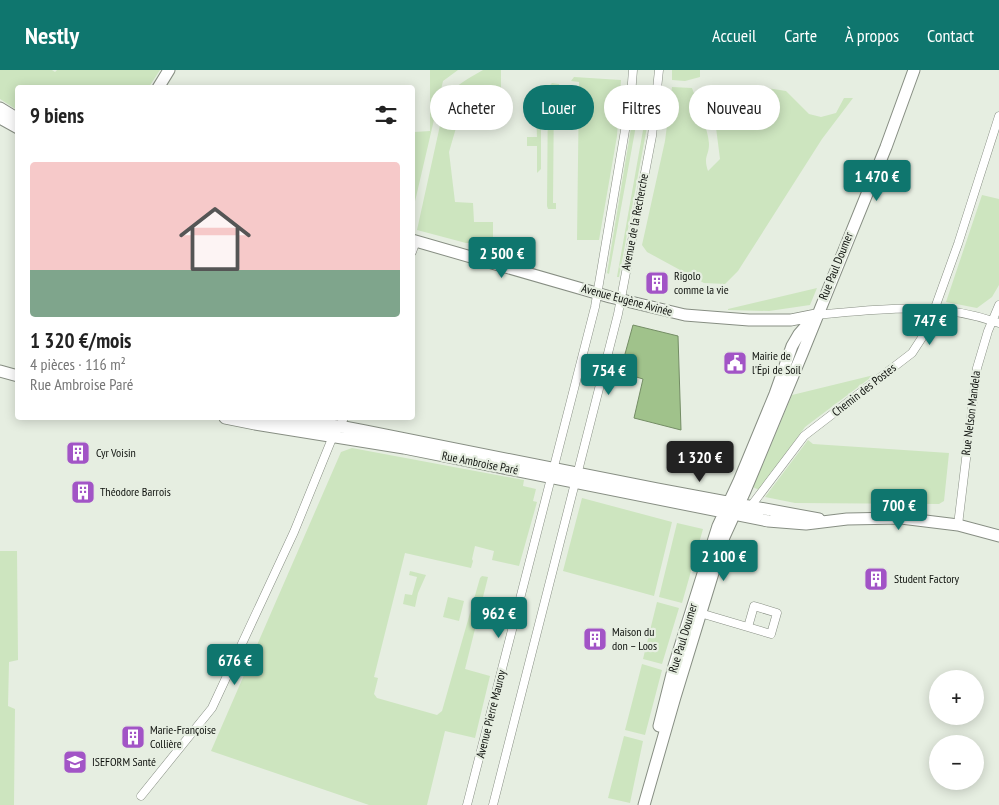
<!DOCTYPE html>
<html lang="fr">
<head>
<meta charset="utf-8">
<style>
	body { margin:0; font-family:"PT Sans Narrow",sans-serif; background:#f6f6f6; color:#222; height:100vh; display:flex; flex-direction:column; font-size:19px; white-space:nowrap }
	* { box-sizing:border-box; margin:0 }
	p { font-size:16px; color:#767676 }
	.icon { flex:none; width:28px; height:28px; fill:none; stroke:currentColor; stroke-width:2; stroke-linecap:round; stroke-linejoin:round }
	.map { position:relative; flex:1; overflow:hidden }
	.drawer { position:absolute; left:15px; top:15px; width:400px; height:335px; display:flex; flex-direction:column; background:#fff; border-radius:5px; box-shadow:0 2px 12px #0003 }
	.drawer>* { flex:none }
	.guide { position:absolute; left:430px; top:15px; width:475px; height:45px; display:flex; gap:10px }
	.controls { position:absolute; left:929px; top:600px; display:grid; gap:10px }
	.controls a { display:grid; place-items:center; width:55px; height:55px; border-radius:50%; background:#fff; box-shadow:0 2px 12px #0003; font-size:25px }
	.price { position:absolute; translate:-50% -42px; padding:0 11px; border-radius:5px; background:#0f766e; color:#fff; font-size:16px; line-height:32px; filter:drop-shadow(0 1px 2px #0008) }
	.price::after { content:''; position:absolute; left:50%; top:30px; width:15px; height:11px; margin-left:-8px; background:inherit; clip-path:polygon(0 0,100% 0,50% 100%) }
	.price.selected { background:#222; color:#fff }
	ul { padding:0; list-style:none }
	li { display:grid; align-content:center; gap:10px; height:265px; padding:0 15px }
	li span { display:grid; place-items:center; height:155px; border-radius:5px; color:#555 }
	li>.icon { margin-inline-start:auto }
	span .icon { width:90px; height:90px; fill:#fffc; stroke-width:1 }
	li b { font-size:21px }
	h2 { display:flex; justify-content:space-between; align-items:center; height:60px; padding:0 15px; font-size:21px }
	.chip { padding:0 18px; border-radius:22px; background:#fff; box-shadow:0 2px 12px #0003; font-size:18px; line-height:45px }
	.chip.selected { background:#0f766e; color:#fff }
	header { display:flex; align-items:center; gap:30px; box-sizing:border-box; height:70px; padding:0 25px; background:#0f766e; color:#fff }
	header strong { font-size:24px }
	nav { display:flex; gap:28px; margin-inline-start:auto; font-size:18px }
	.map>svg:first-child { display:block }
	.green { fill:#cde5bf }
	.water { fill:#a0c28b; stroke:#748d65 }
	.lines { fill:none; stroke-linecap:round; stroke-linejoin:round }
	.street-casing { stroke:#878e83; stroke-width:9 }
	.secondary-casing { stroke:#878e83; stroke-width:13 }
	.street { stroke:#fff; stroke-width:8 }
	.secondary { stroke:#fff; stroke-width:11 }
	.labels { text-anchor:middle; stroke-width:4.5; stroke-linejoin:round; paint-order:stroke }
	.street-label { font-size:12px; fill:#0e110d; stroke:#e6eee1 }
	.poi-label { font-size:12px; fill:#0e110d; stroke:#e6eee1; text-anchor:start }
</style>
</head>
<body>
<header>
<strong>Nestly</strong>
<nav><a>Accueil</a><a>Carte</a><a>À propos</a><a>Contact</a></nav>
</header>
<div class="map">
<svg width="999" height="735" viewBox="0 0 999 735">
	<rect width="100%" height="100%" fill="#e6eee1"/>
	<path class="green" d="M0,0h52l3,2 2,-2h103l-11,17 -131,1 -1,22 -17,-11z
		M430,0h28l-15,11 -30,129 1,-78 16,-1z
		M483,0h18v18h-42v9h-3v15h2v9l-9,31 6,50 18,1 1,19h19v21h-27l-49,-13 29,-132c9,-13 23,-20 37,-28z
		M672,0h28v7l-15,4 -13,-1z
		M574,7l47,3 -4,56 -18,104h-22l2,-158 -8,-1z
		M552,13l7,1 2,5h-7l-1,114h3v6h-8l-1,-3 1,-119z
		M672,17l20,1c5,13 17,44 17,56 0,12 -6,12 -1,27l12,-12 -6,-47 23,-2 19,-20 11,-2 19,3 23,23 12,3 15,-4 8,-15h9l-31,41 -84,132 -13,13 -21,-1 -57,-31 -5,-7 23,-104z
		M651,26l-4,31 -28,150h-2l26,-147 2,-33z
		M536,40l5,2v57l-4,4v-27h-10v-9h10z
		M633,46h3l-1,15 -26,143 -2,-1z
		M982,125l17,4v86l-7,12 -15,11 -31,-6z
		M817,218l-7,17 -41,6 -41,-1v-1z
		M874,305l-69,52 -46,63 -6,-3 39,-92z
		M808,370l5,4 136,9 -5,48 -5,3 -144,-1 -30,-6z
		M352,378l172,32 -1,6 13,3 -3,12 4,1 -18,64 -27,-6 2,-9 -19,-5 -3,13 1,2 -2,7 -66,-15 -31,124 4,1 -4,16 3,4 60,17 5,-4 38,-133 2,-2 6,1 -23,92 25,7 -15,62 -30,-7 -18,74h-58l-158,-54 130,-299z
		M582,428l90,24 -18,74 -91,-25z
		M677,453l26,6 -21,74 -23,-6z
		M0,481h17l1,109 -9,2 -1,44 7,3 -1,96h-14z
		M410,501l16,4 -8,18 -3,14 -12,-3 2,-10 7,1 5,-18 -8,-2z
		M448,527l16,4 -5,20 -16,-4z
		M657,532l22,6 -17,56 -19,-5z
		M642,594l20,6 -17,65 -20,-5z
		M624,666l19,5 -13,62 -22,-5z"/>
	<path class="water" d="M633,255l45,11 3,94 -47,-12 9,-39 -23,-7z"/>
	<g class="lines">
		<g class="street-casing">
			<path id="street" d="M412,182l4,-11
				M816,245c66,-6 119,-14 183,8
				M751,436l53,-70 108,-83 15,-23 31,-86 41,-128
				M958,455l19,-157 11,-37 11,-26
				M700,543l71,21 6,-21 -23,-7 -6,21
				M141,726l71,-88 82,-176 37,-91 13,-23
				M467,735l128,-498 36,-212 2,-25
				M493,735l125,-491 34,-178 7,-66"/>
		</g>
		<g class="secondary-casing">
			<path id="secondary" d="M158,18l11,-18
				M0,38l18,11
				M0,48l18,10
				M412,170l198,57 75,18 64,5h42l25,-5
				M0,301l18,5
				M225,348l30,6 149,24 364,73 38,3 41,-5 54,-1 57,7 41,11
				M265,349l74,7 26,5 292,58 162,30
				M659,656l15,-60 44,-140 21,-45 36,-87 17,-48 7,-12 14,-16
				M644,735l31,-108 49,-160 21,-46 57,-137 84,-207 28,-77"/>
		</g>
		<use href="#street" class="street"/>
		<use href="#secondary" class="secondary"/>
	</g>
	<defs>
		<g id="building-square" transform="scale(1.25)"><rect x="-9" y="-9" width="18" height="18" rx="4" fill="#a254c6" stroke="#e6eee1"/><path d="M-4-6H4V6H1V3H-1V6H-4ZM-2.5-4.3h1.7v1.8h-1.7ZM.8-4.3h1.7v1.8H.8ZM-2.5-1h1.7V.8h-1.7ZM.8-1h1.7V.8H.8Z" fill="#fff"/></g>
		<g id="civic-square" transform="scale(1.25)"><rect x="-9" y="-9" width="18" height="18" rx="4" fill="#a254c6" stroke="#e6eee1"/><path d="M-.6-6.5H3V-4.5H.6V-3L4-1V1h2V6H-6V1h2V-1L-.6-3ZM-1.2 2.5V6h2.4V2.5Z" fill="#fff"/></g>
		<g id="university-square" transform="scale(1.25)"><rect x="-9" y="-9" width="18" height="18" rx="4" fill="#a254c6" stroke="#e6eee1"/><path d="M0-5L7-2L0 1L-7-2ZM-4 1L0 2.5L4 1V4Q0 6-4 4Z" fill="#fff"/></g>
	</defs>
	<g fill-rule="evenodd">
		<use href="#building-square" x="657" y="213"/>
		<use href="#civic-square" x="735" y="293"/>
		<use href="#building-square" x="78" y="383"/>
		<use href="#building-square" x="83" y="422"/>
		<use href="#building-square" x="876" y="509"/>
		<use href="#building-square" x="595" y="569"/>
		<use href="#building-square" x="133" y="667"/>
		<use href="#university-square" x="75" y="692"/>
	</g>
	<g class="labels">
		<g class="street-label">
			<text transform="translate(635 152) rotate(-79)" y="4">Avenue de la Recherche</text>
			<text transform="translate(836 196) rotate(-68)" y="4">Rue Paul Doumer</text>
			<text transform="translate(627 230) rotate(15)" y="4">Avenue Eugène Avinée</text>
			<text transform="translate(864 320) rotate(-38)" y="4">Chemin des Postes</text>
			<text transform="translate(971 343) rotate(-83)" y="4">Rue Nelson Mandela</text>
			<text transform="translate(480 393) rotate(11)" y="4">Rue Ambroise Paré</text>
			<text transform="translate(683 568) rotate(-73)" y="4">Rue Paul Doumer</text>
			<text transform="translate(491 644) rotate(-76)" y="4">Avenue Pierre Mauroy</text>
		</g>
		<g class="poi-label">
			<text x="674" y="210">Rigolo<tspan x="674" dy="14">comme la vie</tspan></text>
			<text x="752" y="290">Mairie de<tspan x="752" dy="14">l'Épi de Soil</tspan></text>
			<text x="96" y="387">Cyr Voisin</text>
			<text x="100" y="426">Théodore Barrois</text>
			<text x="894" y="513">Student Factory</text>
			<text x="612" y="566">Maison du<tspan x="612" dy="14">don – Loos</tspan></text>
			<text x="150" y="664">Marie-Françoise<tspan x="150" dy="14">Collière</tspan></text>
			<text x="92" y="696">ISEFORM Santé</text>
		</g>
	</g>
</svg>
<div class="controls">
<a>+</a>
<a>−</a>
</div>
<b class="price" style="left:877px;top:132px">1 470 €</b>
<b class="price" style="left:502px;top:209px">2 500 €</b>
<b class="price" style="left:930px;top:276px">747 €</b>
<b class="price" style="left:609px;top:326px">754 €</b>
<b class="price selected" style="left:700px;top:413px">1 320 €</b>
<b class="price" style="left:899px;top:461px">700 €</b>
<b class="price" style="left:724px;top:512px">2 100 €</b>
<b class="price" style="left:499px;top:569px">962 €</b>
<b class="price" style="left:235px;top:616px">676 €</b>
<div class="guide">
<a class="chip">Acheter</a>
<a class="chip selected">Louer</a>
<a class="chip">Filtres</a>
<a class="chip">Nouveau</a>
</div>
<section class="drawer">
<h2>9 biens<svg class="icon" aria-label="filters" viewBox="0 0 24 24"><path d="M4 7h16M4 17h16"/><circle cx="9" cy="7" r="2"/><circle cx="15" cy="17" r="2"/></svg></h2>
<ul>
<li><span style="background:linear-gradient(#f6c9c9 70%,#7fa58c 0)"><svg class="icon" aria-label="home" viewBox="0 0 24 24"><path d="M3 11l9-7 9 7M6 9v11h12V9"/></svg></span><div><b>1 320 €/mois</b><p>4 pièces · 116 m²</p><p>Rue Ambroise Paré</p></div></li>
</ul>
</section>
</div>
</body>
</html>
